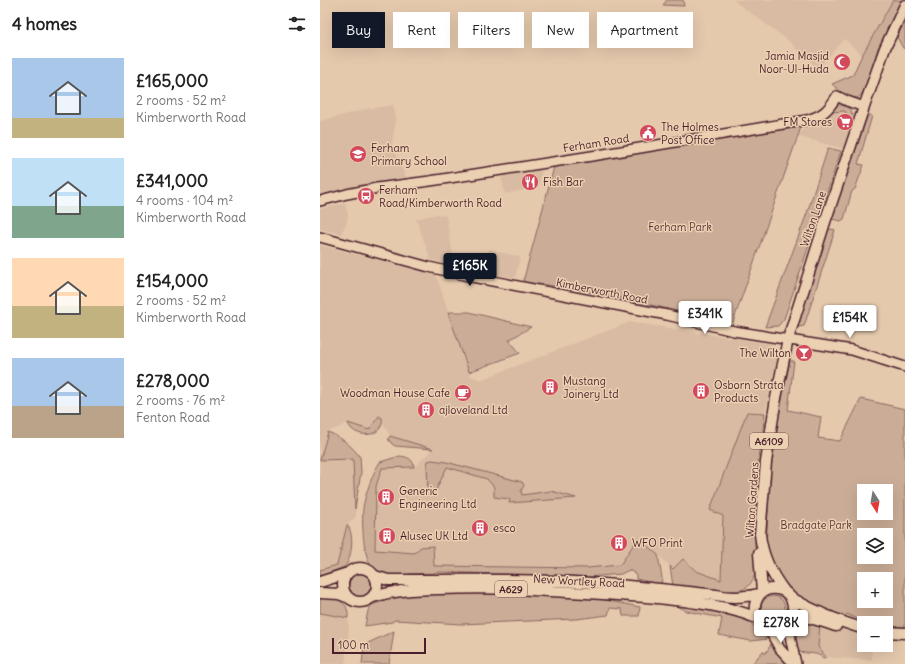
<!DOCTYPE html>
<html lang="en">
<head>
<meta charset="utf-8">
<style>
	body { margin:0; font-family:Delius,sans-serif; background:#f6f6f6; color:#222; height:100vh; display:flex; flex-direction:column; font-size:15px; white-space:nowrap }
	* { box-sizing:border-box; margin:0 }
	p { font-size:13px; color:#767676 }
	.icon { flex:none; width:22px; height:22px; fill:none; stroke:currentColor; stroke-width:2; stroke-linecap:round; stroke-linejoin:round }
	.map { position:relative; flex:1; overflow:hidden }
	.panel { display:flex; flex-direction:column; background:#fff; width:320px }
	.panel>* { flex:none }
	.top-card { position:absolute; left:12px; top:12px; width:380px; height:36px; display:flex; gap:8px }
	.needle { width:26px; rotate:169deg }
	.buttons { position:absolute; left:537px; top:484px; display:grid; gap:8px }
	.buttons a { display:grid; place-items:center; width:36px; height:36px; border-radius:0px; background:#fff; box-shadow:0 4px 16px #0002; font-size:20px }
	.scale { position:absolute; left:12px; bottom:10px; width:94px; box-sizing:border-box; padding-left:4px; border:2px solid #4a1f2b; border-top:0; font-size:11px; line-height:14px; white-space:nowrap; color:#4a1f2b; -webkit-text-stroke:3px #ebd0b2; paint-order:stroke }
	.price { position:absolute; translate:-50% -34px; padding:0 9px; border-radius:4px; background:#fff; color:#222; font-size:13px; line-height:26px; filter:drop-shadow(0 1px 2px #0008) }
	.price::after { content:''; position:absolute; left:50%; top:24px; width:12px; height:9px; margin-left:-6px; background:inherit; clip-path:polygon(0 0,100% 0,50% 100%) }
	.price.on { background:#111827; color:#fff }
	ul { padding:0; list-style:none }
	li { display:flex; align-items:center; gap:12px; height:100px; padding:0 12px }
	li span { display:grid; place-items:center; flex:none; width:112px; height:80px; border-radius:0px; color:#555 }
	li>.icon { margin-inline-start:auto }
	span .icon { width:48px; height:48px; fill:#fffc; stroke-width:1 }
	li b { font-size:17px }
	h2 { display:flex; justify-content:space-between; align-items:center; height:48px; padding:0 12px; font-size:17px }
	.pill { padding:0 14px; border-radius:0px; background:#fff; box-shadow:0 4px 16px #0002; font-size:14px; line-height:36px }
	.pill.on { background:#111827; color:#fff }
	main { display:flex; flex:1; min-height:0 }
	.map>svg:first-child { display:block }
	.built { fill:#d8bba2 }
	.green { fill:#cbad97; stroke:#8a6661; fill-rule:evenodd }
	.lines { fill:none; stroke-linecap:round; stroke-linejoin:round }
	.secondary-casing { stroke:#4a1f2b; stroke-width:12 }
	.primary-casing { stroke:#4a1f2b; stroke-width:13 }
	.secondary { stroke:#ebd0b2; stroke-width:9 }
	.primary { stroke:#ebd0b2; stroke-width:10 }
	.labels { text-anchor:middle; stroke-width:3; stroke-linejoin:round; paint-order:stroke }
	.shield { fill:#ebd0b2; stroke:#7a5454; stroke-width:1 }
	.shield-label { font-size:10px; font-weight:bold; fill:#4a1f2b }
	.poi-label { font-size:11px; fill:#4a1f2b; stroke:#ebd0b2; text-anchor:start }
	.street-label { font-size:11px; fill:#4a1f2b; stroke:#ebd0b2 }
	.park-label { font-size:11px; fill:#5d343b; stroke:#ebd0b2 }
</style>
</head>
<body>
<main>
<section class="panel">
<h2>4 homes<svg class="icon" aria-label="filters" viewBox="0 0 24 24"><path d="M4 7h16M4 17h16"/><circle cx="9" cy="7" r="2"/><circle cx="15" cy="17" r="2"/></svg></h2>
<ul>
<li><span style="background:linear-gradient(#a9c7e8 75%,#c2b280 0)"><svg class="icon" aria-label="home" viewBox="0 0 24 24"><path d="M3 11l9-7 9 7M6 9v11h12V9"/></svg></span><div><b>£165,000</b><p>2 rooms · 52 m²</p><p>Kimberworth Road</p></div></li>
<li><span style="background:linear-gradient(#bfe0f5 60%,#7fa58c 0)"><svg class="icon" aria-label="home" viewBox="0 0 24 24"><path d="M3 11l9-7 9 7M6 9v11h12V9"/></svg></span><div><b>£341,000</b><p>4 rooms · 104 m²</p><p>Kimberworth Road</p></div></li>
<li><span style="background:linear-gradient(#ffd9b3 60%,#c2b280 0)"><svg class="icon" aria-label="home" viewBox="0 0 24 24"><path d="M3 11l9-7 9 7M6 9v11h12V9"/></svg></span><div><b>£154,000</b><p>2 rooms · 52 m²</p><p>Kimberworth Road</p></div></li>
<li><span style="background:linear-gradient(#a9c7e8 60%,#b9a48a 0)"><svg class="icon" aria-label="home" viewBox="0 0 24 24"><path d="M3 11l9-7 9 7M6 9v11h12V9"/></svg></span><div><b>£278,000</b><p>2 rooms · 76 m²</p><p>Fenton Road</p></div></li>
</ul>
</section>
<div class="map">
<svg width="585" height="664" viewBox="0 0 585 664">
	<rect width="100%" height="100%" fill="#e5c9ad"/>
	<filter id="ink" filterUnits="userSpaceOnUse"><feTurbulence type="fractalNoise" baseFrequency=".025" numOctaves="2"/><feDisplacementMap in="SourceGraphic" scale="8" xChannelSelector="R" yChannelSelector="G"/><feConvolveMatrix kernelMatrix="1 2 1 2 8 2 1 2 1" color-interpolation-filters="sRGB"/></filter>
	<g filter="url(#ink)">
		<path class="built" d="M413,0h160l-33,59 1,-5 -17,-15 -26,30 -29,-28z
			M73,105l3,12 -4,27 14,34 -73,13 -13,4v-74l47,-12z
			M526,111l1,5 12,-3 -12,37 -50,-14 14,-14 13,-3 5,-6z
			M222,169l-4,18 -33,7 -4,-18z
			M25,203l3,12 -2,9 -5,10 -21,-5v-20z
			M117,214l9,2 9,50 -24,-6 -15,-41z
			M0,245l116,30 34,100 10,5 150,-58 141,22 7,9 -13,60 -18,-1 -37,98 13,5 -2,65 -25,-9 -13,-12 -10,10 -34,-31 -19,27 -33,3 -153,-2 -1,-20 -18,7 -40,-3 1,-64 6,-18 32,-1 19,-18 -43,-13 -10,-20 -11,14 -21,-7 -20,9 -8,28 33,-1 3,58 -9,8 -10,40 -17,5z
			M169,249l31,8 -5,21 -31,-6z
			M501,609l26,5 20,9h-3v22h8v15l-46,-3 -8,-10z
			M0,613l28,5 1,10 -4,36h-25z"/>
		<path class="green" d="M347,0h16l1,6 -21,-1z
			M573,0h9l-18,38 -6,10 -8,27 -6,16 -6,7h-9v-3l-7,-2 -10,-9 21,-9 7,-16z
			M585,22v27l-2,-1 -6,-11z
			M518,105c8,0 12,3 15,10l-6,1 -2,-5 -16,1z
			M548,114l4,2 -14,48 6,1 -9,24 -3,2 -8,28 -3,2 -9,-2z
			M481,127l-69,198c-69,-18 -138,-35 -209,-43l31,-115 126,-21z
			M508,148l13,3 -57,168 -6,7 -13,1 42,-114z
			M512,229l3,1 -31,96 -6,1 26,-90 4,-7z
			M128,312h21l62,15 -22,13 11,13 -51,19z
			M470,361h4l-6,49 33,7 -3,21 22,3 21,-42 44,10v218l-19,-1v-3h-19l-20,-9 -5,5 -47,-23 -13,-17 -9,-15 -7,-18 4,-71 8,-58zM544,491h22v22h-22zM544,535h22v22h-22zM544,579h22v22h-22z
			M427,412l18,1 -9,68 2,4 -3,37v52c-2,6 -5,12 -11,15 -14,6 -54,-2 -71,-3l-3,-20 3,3 10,-10 13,12 25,9 2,-64 -13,-6z
			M59,416l3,2c3,21 -29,21 -34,5l21,7z
			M8,432c14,6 23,13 32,25l1,15 -6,37 -2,-50 -33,1z
			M70,436l43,13 -38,-3 -3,-2 -4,-5z
			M80,456c8,1 13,3 14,11l-32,1 -6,18 -1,64 39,3 7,-6 12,-1 1,20 153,2 33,-3 18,-27 20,17 4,23 -1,7 -25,-6v-5l-7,-4 -8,4 -33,3 -148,-5c-10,2 -20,1 -31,2 -2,1 -3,2 -5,2 -7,2 -21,-1 -27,-4 -15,-9 -15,-49 -14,-64 2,-13 10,-36 17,-46z
			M112,460l14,2 76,20 2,3 -3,6 1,4 29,-4 25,7 -67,5 1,-4 -16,-2v-10l-7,-8 -40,-12 -12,25h-7l-1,-27 1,-4z
			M27,525c8,8 5,35 -3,42l-24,9v-6l17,-5z
			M27 584a13 13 0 1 1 26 0a13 13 0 1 1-26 0Z
			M142,593l117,2 61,12 -1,9h-16l-1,-7 -12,-1 -2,7 -32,4 -115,5 -66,-4 -3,2 -27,4 3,-15 3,-6 36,-11z
			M441 608a12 12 0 1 1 24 0a12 12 0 1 1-24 0Z
			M0,598c15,0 29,1 28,20l-28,-5z
			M354,605c37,4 68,3 93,34l-16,2 -32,-6 3,-17 -36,-7z
			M483,622h5l12,2 -2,23 8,10 -3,1c-7,-7 -17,-3 -26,-7l-4,-19 4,-8z
			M74,631l-5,33h-27l2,-18 4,-3z
			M452,643l14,21h-34l11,-13 2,3z"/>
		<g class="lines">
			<g class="secondary-casing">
				<path id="secondary" d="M0,201l27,-7 30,-6 53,-7 168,-26 209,-35c17,-5 21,-10 30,-24l10,5 17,6
					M0,237l109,30 43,10 195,38 67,16 118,19 53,17
					M469,620l2,21 5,23
					M447,626l13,23 14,15"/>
			</g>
			<g class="primary-casing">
				<path id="primary" d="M439,553l3,39
					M23 585a17 17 0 1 1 34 0a17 17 0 1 1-34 0Z
					M55,576l13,4h15c51,0 102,-1 154,1 53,2 106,8 159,14 10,2 20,3 30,1 4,0 8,-1 12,-2 3,0 5,-2 8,-4 8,-3 19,-1 24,7 3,5 4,12 2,18 -9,26 -52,7 -32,-21
					M0,582l28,-9
					M465,592c-14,-18 -23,-36 -25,-58l6,-72 10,-64 12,-59 37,-117 39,-115 21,-59 20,-43
					M0,593l19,1 8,3
					M53,597c22,-7 43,-8 66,-8 31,-1 63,-1 94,1 41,2 83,4 124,8 35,4 68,7 100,20
					M470,597c23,14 48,24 74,32
					M472,616c16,0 29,5 44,10
					M566,632l19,1"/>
			</g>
			<use href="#secondary" class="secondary"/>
			<use href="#primary" class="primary"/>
		</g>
	</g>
	<defs>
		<g id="mosque-disc" transform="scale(0.9)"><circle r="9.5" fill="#d1495b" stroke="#ebd0b2"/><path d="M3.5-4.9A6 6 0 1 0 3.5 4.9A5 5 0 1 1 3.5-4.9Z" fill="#fff"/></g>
		<g id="supermarket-disc" transform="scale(0.9)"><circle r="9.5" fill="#d1495b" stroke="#ebd0b2"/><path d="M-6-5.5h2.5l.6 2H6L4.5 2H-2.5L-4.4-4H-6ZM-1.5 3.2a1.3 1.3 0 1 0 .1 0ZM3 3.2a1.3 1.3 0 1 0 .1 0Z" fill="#fff"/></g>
		<g id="civic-disc" transform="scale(0.9)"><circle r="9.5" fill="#d1495b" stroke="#ebd0b2"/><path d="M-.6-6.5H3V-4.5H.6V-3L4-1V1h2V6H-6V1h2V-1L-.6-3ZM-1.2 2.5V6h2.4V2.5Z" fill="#fff"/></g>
		<g id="school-disc" transform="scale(0.9)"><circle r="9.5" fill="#d1495b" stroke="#ebd0b2"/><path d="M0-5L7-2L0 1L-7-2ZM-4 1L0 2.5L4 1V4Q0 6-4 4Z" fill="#fff"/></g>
		<g id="restaurant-disc" transform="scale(0.9)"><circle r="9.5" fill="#d1495b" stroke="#ebd0b2"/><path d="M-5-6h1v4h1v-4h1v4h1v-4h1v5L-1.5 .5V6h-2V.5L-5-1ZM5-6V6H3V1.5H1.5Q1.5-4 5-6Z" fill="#fff"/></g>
		<g id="bus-disc" transform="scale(0.9)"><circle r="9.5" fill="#d1495b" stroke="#ebd0b2"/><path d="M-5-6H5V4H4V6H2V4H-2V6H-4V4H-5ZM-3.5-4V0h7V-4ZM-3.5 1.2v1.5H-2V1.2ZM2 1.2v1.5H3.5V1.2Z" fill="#fff"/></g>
		<g id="bar-disc" transform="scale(0.9)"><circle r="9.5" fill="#d1495b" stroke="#ebd0b2"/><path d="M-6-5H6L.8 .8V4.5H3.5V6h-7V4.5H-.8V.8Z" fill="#fff"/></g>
		<g id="building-disc" transform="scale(0.9)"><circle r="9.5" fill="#d1495b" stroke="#ebd0b2"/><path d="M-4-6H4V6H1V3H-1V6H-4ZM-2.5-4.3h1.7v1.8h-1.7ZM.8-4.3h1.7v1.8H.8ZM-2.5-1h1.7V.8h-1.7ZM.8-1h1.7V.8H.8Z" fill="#fff"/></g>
		<g id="cafe-disc" transform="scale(0.9)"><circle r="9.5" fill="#d1495b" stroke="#ebd0b2"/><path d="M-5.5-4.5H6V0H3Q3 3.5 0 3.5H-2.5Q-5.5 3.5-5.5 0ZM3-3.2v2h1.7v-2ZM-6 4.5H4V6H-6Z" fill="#fff"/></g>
	</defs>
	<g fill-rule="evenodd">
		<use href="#mosque-disc" x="522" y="62"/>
		<use href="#supermarket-disc" x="525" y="122"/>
		<use href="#civic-disc" x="328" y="133"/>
		<use href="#school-disc" x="38" y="154"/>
		<use href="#restaurant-disc" x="210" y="182"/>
		<use href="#bus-disc" x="46" y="196"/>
		<use href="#bar-disc" x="484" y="353"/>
		<use href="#building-disc" x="230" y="387"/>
		<use href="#building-disc" x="381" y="391"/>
		<use href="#cafe-disc" x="143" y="393"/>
		<use href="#building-disc" x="106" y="410"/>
		<use href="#building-disc" x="66" y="497"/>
		<use href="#building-disc" x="160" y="528"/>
		<use href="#building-disc" x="67" y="536"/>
		<use href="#building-disc" x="299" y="543"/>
	</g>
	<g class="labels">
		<g class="shield">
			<rect x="430" y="433" width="38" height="16" rx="3"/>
			<rect x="175" y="581" width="32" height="16" rx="3"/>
		</g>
		<g class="shield-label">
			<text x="449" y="445">A6109</text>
			<text x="191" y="593">A629</text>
		</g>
		<g class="poi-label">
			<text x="509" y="60" text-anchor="end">Jamia Masjid<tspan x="509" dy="13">Noor-Ul-Huda</tspan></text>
			<text x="512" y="126" text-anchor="end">FM Stores</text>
			<text x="341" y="131">The Holmes<tspan x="341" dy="13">Post Office</tspan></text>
			<text x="51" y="152">Ferham<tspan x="51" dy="13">Primary School</tspan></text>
			<text x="223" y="186">Fish Bar</text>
			<text x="59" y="194">Ferham<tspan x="59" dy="13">Road/Kimberworth Road</tspan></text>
			<text x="471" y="357" text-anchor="end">The Wilton</text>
			<text x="243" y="385">Mustang<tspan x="243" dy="13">Joinery Ltd</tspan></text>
			<text x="394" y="389">Osborn Strata<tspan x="394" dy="13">Products</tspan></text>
			<text x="130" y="397" text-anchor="end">Woodman House Cafe</text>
			<text x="119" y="414">ajloveland Ltd</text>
			<text x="79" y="495">Generic<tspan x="79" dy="13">Engineering Ltd</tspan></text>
			<text x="173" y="532">esco</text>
			<text x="80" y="540">Alusec UK Ltd</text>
			<text x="312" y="547">WFO Print</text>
		</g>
		<g class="street-label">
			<text transform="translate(276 143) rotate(-9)" y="4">Ferham Road</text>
			<text transform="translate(493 219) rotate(-71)" y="4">Wilton Lane</text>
			<text transform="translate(282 291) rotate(11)" y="4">Kimberworth Road</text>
			<text transform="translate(432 500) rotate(-86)" y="4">Wilton Gardens</text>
			<text transform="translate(259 581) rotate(3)" y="4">New Wortley Road</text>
		</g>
		<g class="park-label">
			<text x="360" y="231">Ferham Park</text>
			<text x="496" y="529">Bradgate Park</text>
		</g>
	</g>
</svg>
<div class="buttons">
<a><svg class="needle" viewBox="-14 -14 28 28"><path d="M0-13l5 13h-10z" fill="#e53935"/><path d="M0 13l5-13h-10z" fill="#767676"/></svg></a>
<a><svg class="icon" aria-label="layers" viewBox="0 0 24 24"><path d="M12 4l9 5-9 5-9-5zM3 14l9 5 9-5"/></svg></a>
<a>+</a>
<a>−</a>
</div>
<div class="scale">100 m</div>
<b class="price on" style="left:150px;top:287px">£165K</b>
<b class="price" style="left:385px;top:335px">£341K</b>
<b class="price" style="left:530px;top:339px">£154K</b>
<b class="price" style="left:461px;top:644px">£278K</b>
<div class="top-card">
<a class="pill on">Buy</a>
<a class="pill">Rent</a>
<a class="pill">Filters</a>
<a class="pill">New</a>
<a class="pill">Apartment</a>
</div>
</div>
</main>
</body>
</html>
